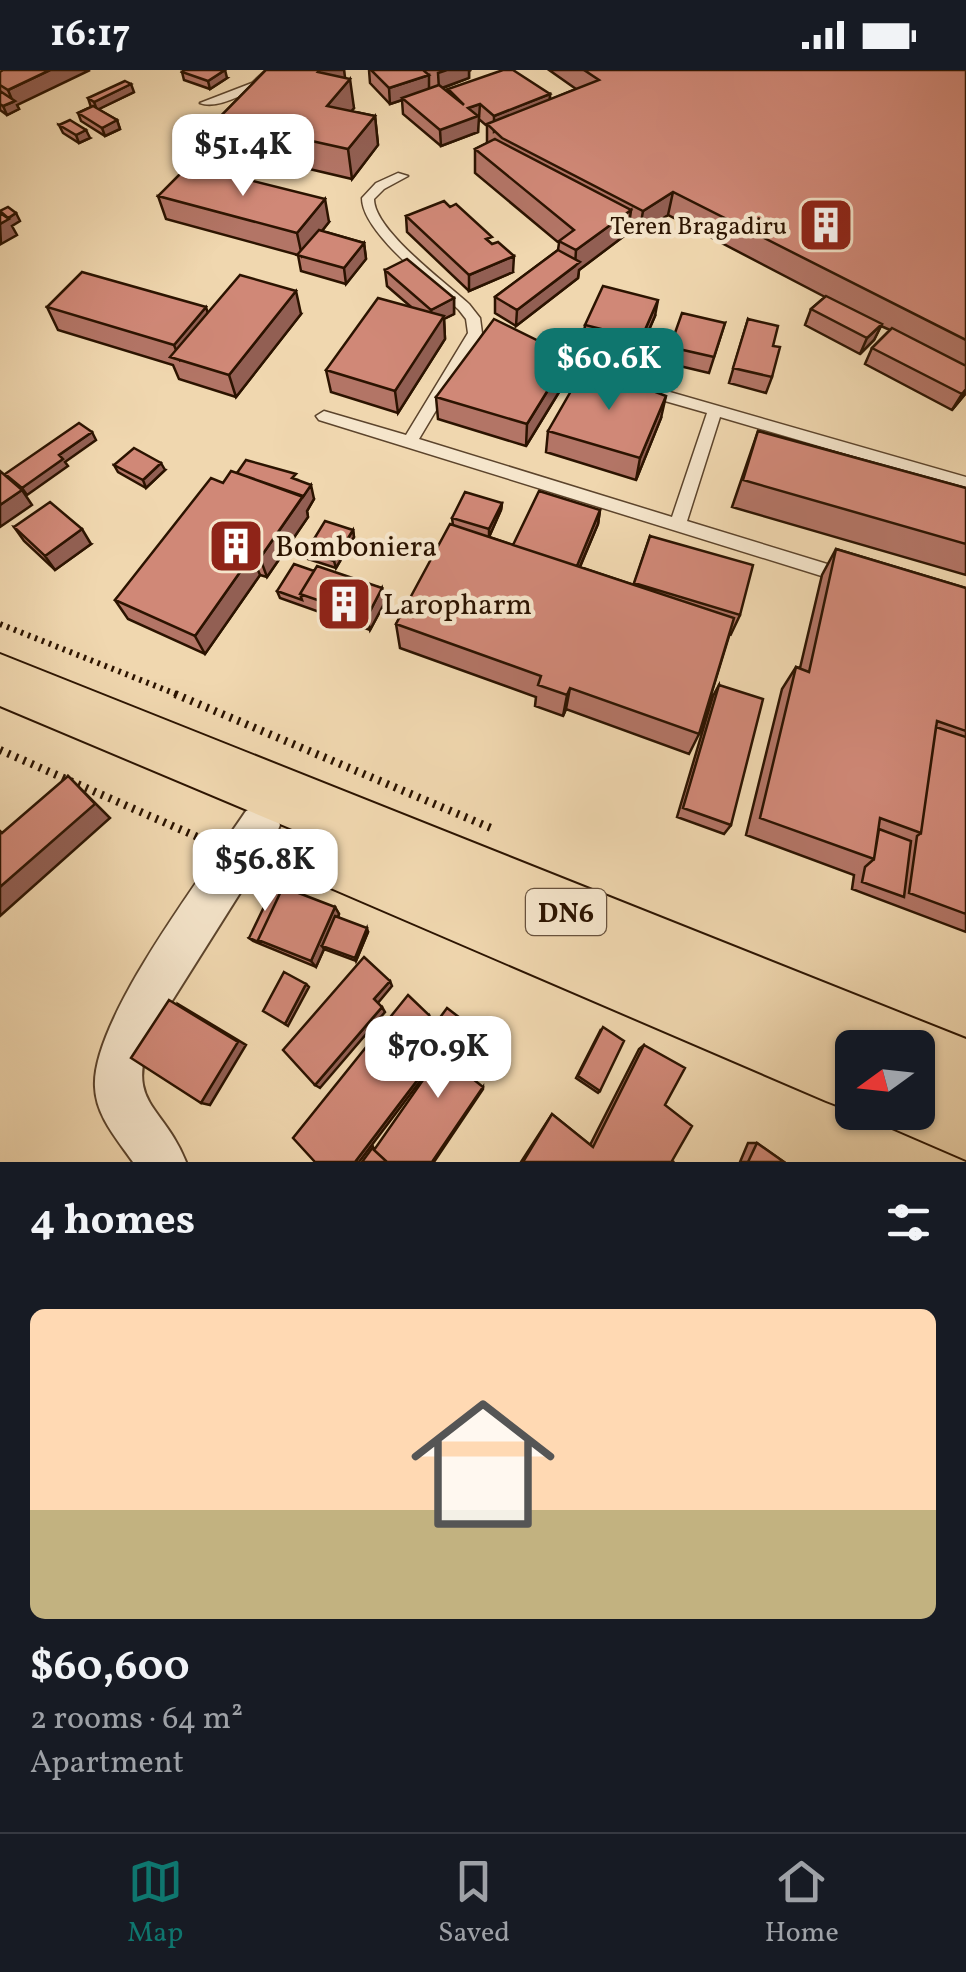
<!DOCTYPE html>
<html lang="en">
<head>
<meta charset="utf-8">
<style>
	body { margin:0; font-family:Vollkorn,serif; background:#20242c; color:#f1f3f6; height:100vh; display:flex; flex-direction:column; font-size:38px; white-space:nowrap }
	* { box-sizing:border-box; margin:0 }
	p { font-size:32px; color:#9ea1a6 }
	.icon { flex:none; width:55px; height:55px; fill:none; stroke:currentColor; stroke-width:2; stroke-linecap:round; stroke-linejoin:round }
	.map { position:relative; height:1092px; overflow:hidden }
	.side { display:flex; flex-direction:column; background:#171b24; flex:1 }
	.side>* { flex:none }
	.needle { width:65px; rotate:255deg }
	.fabs { position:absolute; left:835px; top:960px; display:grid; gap:20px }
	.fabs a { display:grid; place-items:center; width:100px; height:100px; border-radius:15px; background:#171b24; box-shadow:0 2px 8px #0004; font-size:50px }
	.price { position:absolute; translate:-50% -85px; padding:0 22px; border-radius:20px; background:#fff; color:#222; font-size:32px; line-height:65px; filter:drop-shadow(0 2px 5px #0008) }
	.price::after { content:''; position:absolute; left:50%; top:60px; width:30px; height:22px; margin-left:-15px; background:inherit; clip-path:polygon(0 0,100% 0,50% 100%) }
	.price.active { background:#0f766e; color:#fff }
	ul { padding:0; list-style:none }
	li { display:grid; align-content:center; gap:20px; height:530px; padding:0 30px }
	li span { display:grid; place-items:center; height:310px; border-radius:15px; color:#555 }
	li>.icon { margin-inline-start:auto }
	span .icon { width:180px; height:180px; fill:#fffc; stroke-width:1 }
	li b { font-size:42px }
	h2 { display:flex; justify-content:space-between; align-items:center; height:120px; padding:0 30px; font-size:42px }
	.status { display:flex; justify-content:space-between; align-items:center; height:70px; padding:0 50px; background:#171b24; direction:ltr }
	.status svg { height:28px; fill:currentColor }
	.tabs { display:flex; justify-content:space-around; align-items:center; height:140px; border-top:2px solid #363941; background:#171b24; font-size:28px; color:#9ea1a6 }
	.tabs a { display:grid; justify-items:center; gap:5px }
	.tabs .active { color:#0f766e }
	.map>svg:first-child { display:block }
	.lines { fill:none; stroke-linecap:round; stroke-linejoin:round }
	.service-casing { stroke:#5c442c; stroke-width:3 }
	.minor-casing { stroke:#5c442c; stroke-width:4 }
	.trunk-casing { stroke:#2b1300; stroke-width:4 }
	.path-far1 { stroke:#2b1300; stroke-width:6; stroke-dasharray:2.5 5; stroke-linecap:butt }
	.path { stroke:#2b1300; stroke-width:8; stroke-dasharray:2.5 6; stroke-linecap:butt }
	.service { fill:#f5e5cb; fill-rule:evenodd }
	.minor { fill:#f5e5cb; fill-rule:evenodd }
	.trunk { fill:#f0d7af; fill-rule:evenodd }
	.wall { fill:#b37566; stroke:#2b1300; stroke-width:2.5 }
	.shaded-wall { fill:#925f53; stroke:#2b1300; stroke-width:2.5 }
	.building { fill:#d08877; stroke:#2b1300; stroke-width:2.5 }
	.labels { text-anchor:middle; stroke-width:9; stroke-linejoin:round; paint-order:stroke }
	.far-poi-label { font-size:25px; fill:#2b1300; stroke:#f5e5cb; text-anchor:end }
	.shield { fill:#f5e5cb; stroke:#68523d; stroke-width:2.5 }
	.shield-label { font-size:28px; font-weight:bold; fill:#2b1300 }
	.poi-label { font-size:30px; fill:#2b1300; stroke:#f5e5cb; text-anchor:start }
</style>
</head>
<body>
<div class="status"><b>16:17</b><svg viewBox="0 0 49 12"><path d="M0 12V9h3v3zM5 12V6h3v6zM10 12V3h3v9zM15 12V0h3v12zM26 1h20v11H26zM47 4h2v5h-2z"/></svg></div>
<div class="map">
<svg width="966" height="1092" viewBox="0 0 966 1092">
	<rect width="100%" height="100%" fill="#f0d7af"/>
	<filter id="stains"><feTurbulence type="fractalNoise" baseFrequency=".002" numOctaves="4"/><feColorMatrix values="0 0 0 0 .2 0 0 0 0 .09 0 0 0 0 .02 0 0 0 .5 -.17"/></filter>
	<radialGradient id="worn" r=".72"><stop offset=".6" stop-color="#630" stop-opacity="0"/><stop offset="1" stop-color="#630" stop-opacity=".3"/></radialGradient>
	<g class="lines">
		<g class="service-casing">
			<path id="service" d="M266,0h11c-14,16 -57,41 -77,33l52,-20z
				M398,103l10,3 -24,13 -10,10c0,31 71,83 95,105l11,14 2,15 -63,106 253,78 35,-104 -70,-20 -2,-4 7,-5 324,93v12l-246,-72 -33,104 163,50 3,5 -3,5 -6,2 -525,-163 -3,-4 8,-5 82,24 62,-102 -2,-14 -7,-9c-25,-24 -97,-77 -97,-112l14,-15z"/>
		</g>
		<g class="minor-casing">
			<path id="minor" d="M260,735l14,6 6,14 -6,14 -121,192c-30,74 9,71 33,131h-53c-16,-23 -37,-46 -38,-75 -4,-67 111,-216 151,-276z"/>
		</g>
		<g class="trunk-casing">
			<path id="trunk" d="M0,584l966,385v121l-74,-32 -7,-16h33v-64h-66v63l-26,-10 -514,-221 -9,-23 8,-20 -311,-131z"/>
		</g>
		<path class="path-far1" d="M0,554l181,72"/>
		<path class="path" d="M175,624l316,134
			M0,680l209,92"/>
		<use href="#service" class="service"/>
		<use href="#minor" class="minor"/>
		<use href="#trunk" class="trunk"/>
	</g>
	<path class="wall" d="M266,0h78v7l10,31 -3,3 24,5 3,29 -26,34 -128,-30 -7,-29z
		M369,0h102l-2,1v7l-26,10 5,4v-3l102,5v6l26,-11 -27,-19h417v323l-14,17 -87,-46 7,-16 18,-18 -9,-4 -7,14 -14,14 -55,-29 6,-16 14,-12 -157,-82 -29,19 -11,-5v4l-49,37 -1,8 -62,48 -21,-13v-16l63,-47 1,-7 -84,-70v-24l12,-6v-17l-7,-6 -2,1v11l-37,14 -38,-32 -1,-14 -12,4 -20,-21z
		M0,2l19,37 -12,6 -7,-5z
		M182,2l45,6 -17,11 -26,-9z
		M134,22l-36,17 19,11 3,9 -15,7 -24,-15 -3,-8 13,-6 -3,-9z
		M59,55l31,13 -11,5 -16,-10z
		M158,126l171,26 -7,9 42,12 2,16 -20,25 -45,-13 -3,-16 -132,-36z
		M450,137l42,37 21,28 -44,19 -62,-59 -1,-16z
		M385,200l69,28v16l-10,5 1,20 -47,74 -67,-21 -5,-22 84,-64 -23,-20z
		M47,237l161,6 93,1 -65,83 -57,-18 -6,-14 -115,-35z
		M655,246l-17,39 -55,-15 2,-15z
		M748,249l25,27 -1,31 -6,16 -37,-10z
		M725,253l-16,50 -42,-10 3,-16z
		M569,286l-2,23 -41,67 -88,-27 -2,-22z
		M661,348l-25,62 -90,-28 2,-21z
		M758,361l208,57v87l-234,-68z
		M114,395l51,5 -19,18 -28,-16z
		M237,403l61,7 16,19 -7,12 1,6 -41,60 -7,-2 -55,79 -77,-35 -13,-19 108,-117z
		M502,433l-1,7 -12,27 24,8 87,-35 -2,14 -18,43 54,18 16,-49 90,79 -9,19 -1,-1 -31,101 -10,20 -123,-45 -3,7 -28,-10 1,-9 -136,-49 -4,-24 57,-99 -1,-7z
		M14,457l77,17 -36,26 -31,-29z
		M353,460l1,7 -18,31 -28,-9 -2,-7z
		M836,479l130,39v344l-114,-43 2,-14 -108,-40 36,-146 14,-22 4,1 22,-93z
		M314,501l68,17 3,14 -15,28 -90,-32 -3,-7z
		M719,615l12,140 -7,9 -47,-17 36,-121z
		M335,837l4,7 -1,3 30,15 -12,29 -32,-12 -8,18 -63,-26 -4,-3z
		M601,959l-1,62 -2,2 -22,-15z
		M644,975l21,60 7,56 2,1h-153l31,-48 38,31 49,-96z
		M748,1073h9l27,19h-44z"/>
	<path class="shaded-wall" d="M50,0h40l-73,35 2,4 -12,6 -4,-9 10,-4 -5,-12z
		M225,0l2,8 -17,11 -2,-8z
		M320,0h24l1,7 -23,24 -4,-29z
		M447,0h24l-2,1v7l-30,11 -1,-16z
		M429,5v16l-39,13 -1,-16z
		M350,9l4,29 -23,27 -4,-29z
		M131,14l3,8 -37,18 -3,-8z
		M550,24l-1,16 -55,22v-16z
		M480,34l-2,28 -37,14 -1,-16 28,-22z
		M375,46l3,29 -26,34 -4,-30z
		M117,50l3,9 -15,7 -3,-8z
		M86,60l4,8 -11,5 -3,-8z
		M673,122l-5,23 -29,19 4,-23z
		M325,129l4,23 -27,34 -5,-23z
		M631,140l-3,23 -49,37 -1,8 -62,48 1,-16 58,-44 1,-16z
		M16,143l4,8 -8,5 5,9 -16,9 -1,-20z
		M364,173l2,16 -20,25 -2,-16z
		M514,186l-1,16 -44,19v-16z
		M296,221l5,23 -65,83 -7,-22z
		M454,228v16l-10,5 1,20 -47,74 -3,-22 37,-65 -1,-16z
		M658,230l-3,16 -17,39 3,-16z
		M206,237l7,23 -33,30 -6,-15z
		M882,254l-8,16 -14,14 7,-16z
		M569,286l-2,23 -41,67 1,-22z
		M966,319v4l-14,17 10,-16z
		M666,326l-5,22 -25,62 4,-22z
		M92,362l4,8 -31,22 3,4 -41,29 -5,-7 37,-33z
		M161,393l4,7 -19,18 -3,-8z
		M311,415l3,14 -7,12 1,6 -41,60 -7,-19z
		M22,420l10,15 -32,22v-22z
		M502,433l-1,7 -12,27v-8z
		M600,440l-2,14 -26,61 2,-13z
		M82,459l9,15 -36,26 -10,-14z
		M353,460l1,7 -18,31 -2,-7z
		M252,485l8,20 -55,79 -10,-18z
		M382,518l3,14 -15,28 -3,-13z
		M570,618l-4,21 -3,7 4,-21z
		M68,706l42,42 -110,98v-29z
		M335,837l4,7 -14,33 -3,-1 2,3 -8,18 -5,-6z
		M367,858l1,4 -12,29 -1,-3z
		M390,911l2,5 -15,18 -3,-5z
		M306,914l3,3 -21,39 -3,-2z
		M178,934l68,41 -36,60 -9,-2z
		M382,937l3,5 -65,76 -5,-3z
		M429,945l2,4 -29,37 -2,-4z
		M495,976l-1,4 -21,31v-2z
		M422,1004l2,2 -65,86h-4z
		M483,1017v2l-49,73h-2z"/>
	<path class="building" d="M3,0h47l-42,20 -8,-5v-13z
		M184,0h41l-17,11 -26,-9z
		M266,0h54l-2,2 32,7 -23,27 48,10 -27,33 -131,-29z
		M371,0h52l6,5 -40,13z
		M503,0h10l37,24 -56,22 -14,-12 -12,4 10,8 -38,14 -38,-32 37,-13 25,20 -16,-16z
		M584,0h382v270l-293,-148 -30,19 -141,-73 -15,-14 112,-44z
		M125,11l6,3 -37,18 -6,-4z
		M0,21l15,10 -12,5 -3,-2z
		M93,36l24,14 -15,8 -24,-15z
		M70,50l16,10 -10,5 -17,-10z
		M495,69l136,71 -55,40 -17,-9 15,-11 -99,-81z
		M189,95l136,34 -28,34 -139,-37z
		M444,131l6,6 6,-3 36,33 -6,2 6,5 6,-2 16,14 -45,19 -63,-59z
		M8,137l8,6 -8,5 -8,-7z
		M0,143l9,6 -9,5z
		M319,160l45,13 -20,25 -47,-13z
		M558,180l22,12 -63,48 -22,-13z
		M407,189l47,39 -23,12 -46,-40z
		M82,202l124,35 -32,38 -127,-38z
		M240,205l56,16 -67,84 -59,-18z
		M603,216l55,14 -17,39 -56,-14z
		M826,226l56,28 -15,14 -56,-29z
		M378,228l66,18 -49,75 -69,-21z
		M682,243l43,10 -11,34 -44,-10z
		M494,249l75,37 -42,68 -91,-27z
		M748,249l30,7 -5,20 7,1 -8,30 -39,-9z
		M892,258l74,38v23l-4,5 -90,-46z
		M586,295l80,31 -26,62 -92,-27z
		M79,353l13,9 -33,23 4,4 -41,29 -17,-14z
		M758,361l208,57v56l-223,-64z
		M134,378l27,15 -18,17 -29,-15z
		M246,390l50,14 -4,4 19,7 -8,12 -66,-24z
		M0,401l22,19 -22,15z
		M231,401l72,25 -43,62 -8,-3 -57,81 -80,-36 96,-122 12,5z
		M539,421l61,19 -23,56 -64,-21z
		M465,422l37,11 -13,26 -37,-11z
		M50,432l32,27 -37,27 -31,-29z
		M325,451l28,9 -19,31 -28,-9z
		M450,454l284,94 -35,116 -129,-46 -3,7 -29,-10 3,-9 -145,-52z
		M650,466l103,29 -13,50 -106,-32z
		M836,479l130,39v143l-29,-10 -16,112 -41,-15 -6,41 -114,-41 36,-151 13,5z
		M294,494l20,7 -14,23 2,6 -25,-9z
		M317,496l65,22 -15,29 -67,-23z
		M719,615l44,14 -32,126 -48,-17z
		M936,657l30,10v177l-57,-21 8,-57 4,-3z
		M68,706l27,28 -95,83v-56l2,2z
		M879,759l32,12 -7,56 -42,-15 3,-15 9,-8z
		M274,816l8,3 -24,51 3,3 -12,-5z
		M283,817l52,20 -24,54 -53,-21z
		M335,846l32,12 -12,30 -33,-12z
		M364,887l26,24 -16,18 8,8 -67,78 -32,-35z
		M284,902l22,12 -21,40 -22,-13z
		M408,925l21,20 -29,37 22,22 -67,88h-40l-22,-24z
		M169,930l69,42 -37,61 -70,-45z
		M447,938l17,13 -25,36 -17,-15z
		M465,950l30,26 -22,33 10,8 -51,75h-45l-13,-12z
		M603,957l21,14 -24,50 -22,-15z
		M644,975l41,23 -20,37 27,21 -20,35 2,1h-151l29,-48 41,33z
		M757,1073l27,19h-36z
		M373,1077l1,3 13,12h-25z"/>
	<defs>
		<g id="building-square" transform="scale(2.875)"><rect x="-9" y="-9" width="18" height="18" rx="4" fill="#8f2418" stroke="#f5e5cb"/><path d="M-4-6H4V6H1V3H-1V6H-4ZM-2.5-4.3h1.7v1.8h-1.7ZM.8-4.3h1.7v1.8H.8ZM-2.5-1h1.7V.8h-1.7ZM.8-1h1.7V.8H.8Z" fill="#fff"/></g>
	</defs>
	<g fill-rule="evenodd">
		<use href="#building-square" x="826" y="155"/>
		<use href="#building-square" x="236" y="476"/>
		<use href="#building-square" x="344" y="534"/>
	</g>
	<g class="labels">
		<g class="far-poi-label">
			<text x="787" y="164">Teren Bragadiru</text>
		</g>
		<rect class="shield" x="526" y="819" width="80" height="46" rx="8"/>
		<g class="shield-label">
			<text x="566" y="852">DN6</text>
		</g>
		<g class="poi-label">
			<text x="275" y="486">Bomboniera</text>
			<text x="383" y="544">Laropharm</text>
		</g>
	</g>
	<rect width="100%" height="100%" filter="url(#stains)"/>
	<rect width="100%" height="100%" fill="url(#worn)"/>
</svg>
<div class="fabs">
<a><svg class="needle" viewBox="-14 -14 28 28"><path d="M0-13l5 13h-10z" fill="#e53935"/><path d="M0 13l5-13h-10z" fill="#9ea1a6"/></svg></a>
</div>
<b class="price" style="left:243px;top:129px">$51.4K</b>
<b class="price active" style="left:609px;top:343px">$60.6K</b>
<b class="price" style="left:265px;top:844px">$56.8K</b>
<b class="price" style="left:438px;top:1031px">$70.9K</b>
</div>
<section class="side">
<h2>4 homes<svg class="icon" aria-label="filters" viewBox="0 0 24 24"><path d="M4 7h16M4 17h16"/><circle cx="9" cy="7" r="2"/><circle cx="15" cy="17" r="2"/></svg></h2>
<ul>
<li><span style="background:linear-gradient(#ffd9b3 65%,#c2b280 0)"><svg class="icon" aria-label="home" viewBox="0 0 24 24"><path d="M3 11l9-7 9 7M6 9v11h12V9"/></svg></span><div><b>$60,600</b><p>2 rooms · 64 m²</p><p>Apartment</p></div></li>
</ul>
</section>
<nav class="tabs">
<a class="active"><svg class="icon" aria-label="map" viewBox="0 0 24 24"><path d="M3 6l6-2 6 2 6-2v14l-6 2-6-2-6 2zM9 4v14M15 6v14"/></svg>Map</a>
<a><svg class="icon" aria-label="saved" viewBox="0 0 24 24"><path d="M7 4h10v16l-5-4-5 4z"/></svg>Saved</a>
<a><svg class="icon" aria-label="home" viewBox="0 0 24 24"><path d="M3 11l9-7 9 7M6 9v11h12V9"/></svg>Home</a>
</nav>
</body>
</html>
